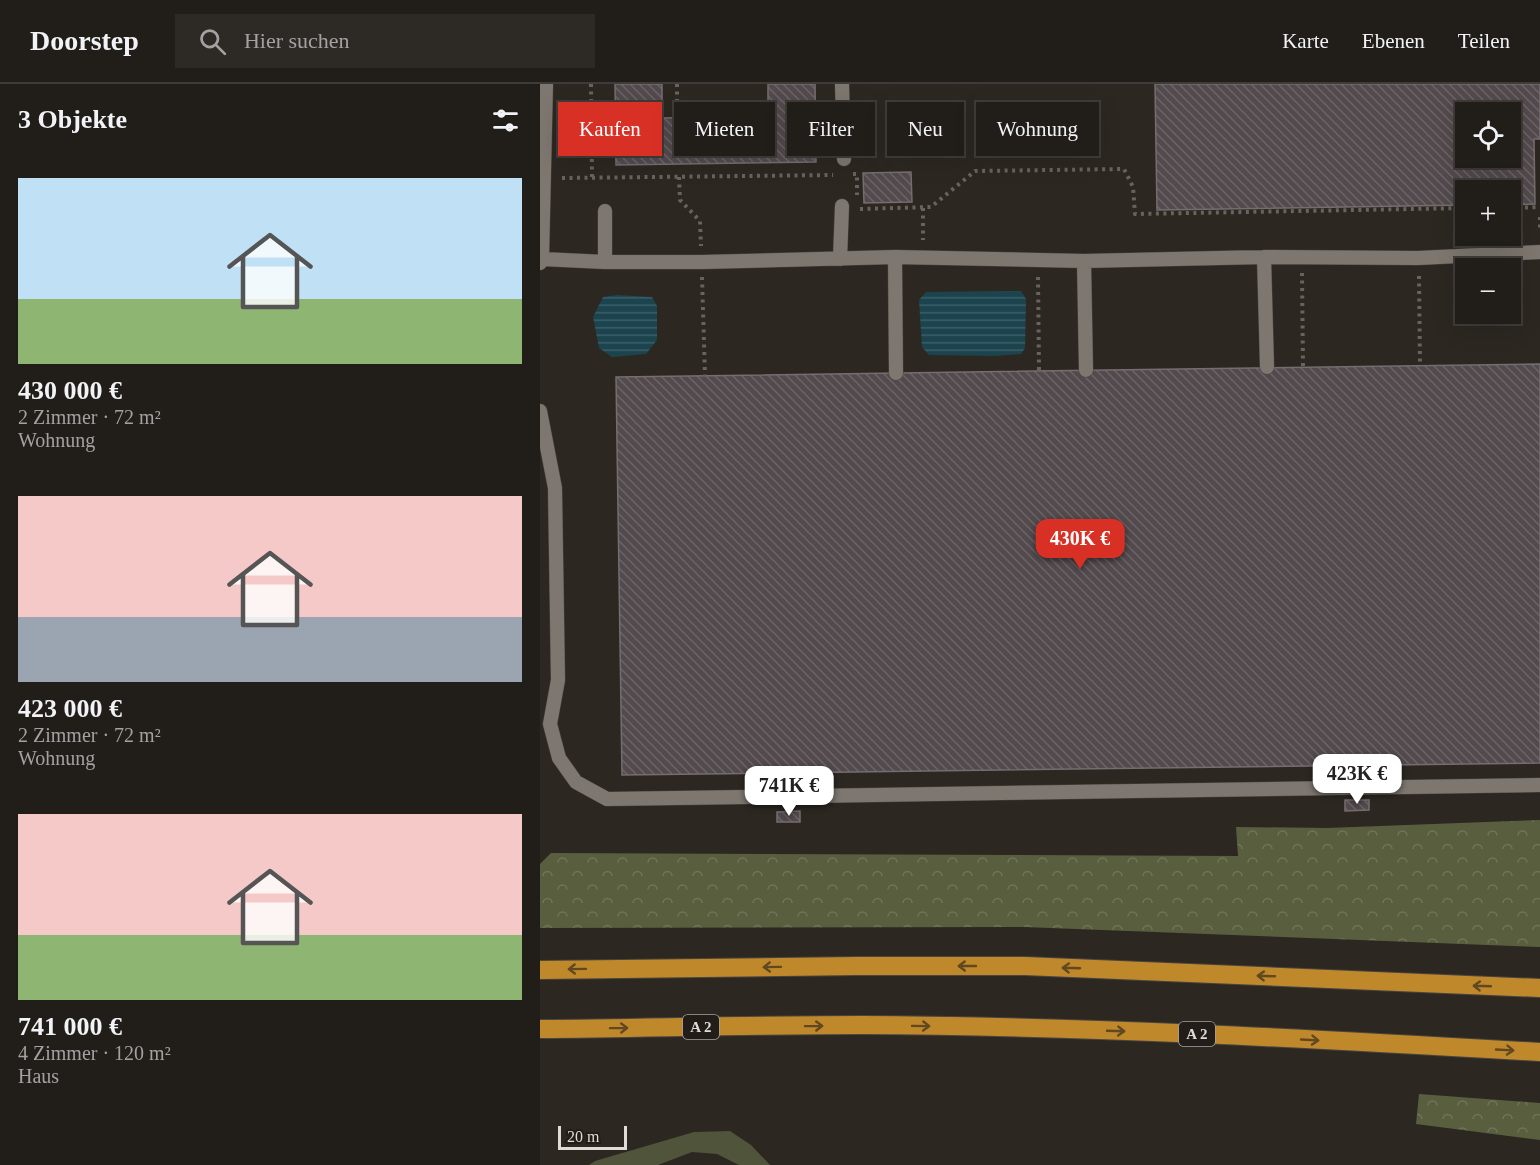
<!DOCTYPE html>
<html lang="de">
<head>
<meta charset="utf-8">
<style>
	body { margin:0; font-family:Georgia,serif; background:#2d2a26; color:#f1f3f6; height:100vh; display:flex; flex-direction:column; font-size:22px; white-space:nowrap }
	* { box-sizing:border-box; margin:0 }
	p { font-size:20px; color:#a2a2a2 }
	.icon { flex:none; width:33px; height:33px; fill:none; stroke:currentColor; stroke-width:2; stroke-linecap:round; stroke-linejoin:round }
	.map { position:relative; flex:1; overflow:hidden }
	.drawer { display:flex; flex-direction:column; background:#211d19; width:540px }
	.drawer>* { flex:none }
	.top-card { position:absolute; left:18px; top:18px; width:570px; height:54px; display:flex; gap:12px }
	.tools { position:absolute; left:915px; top:18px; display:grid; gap:12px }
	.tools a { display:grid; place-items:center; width:66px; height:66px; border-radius:0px; background:#211d19; box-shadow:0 6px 24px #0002,0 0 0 2px #3e3b38; font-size:30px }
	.scale { position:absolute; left:18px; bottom:15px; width:69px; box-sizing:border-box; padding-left:6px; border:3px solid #dfdcd8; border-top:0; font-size:16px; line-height:21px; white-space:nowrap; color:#dfdcd8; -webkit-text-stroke:4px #221d18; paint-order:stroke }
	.price { position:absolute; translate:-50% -51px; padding:0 14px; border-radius:12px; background:#fff; color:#222; font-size:20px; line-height:39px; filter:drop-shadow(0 2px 3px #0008) }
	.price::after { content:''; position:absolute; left:50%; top:36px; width:18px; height:14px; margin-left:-9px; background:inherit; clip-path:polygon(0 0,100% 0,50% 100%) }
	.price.selected { background:#d93025; color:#fff }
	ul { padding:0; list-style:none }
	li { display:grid; align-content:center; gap:12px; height:318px; padding:0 18px }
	li span { display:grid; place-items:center; height:186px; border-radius:0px; color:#555 }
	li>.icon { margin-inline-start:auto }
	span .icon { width:108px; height:108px; fill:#fffc; stroke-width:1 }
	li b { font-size:26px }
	h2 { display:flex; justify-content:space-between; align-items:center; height:72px; padding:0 18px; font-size:26px }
	.tag { padding:0 21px; border-radius:0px; background:#211d19; box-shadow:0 6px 24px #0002,0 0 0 2px #3e3b38; font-size:21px; line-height:54px }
	.tag.selected { background:#d93025; color:#fff }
	header { display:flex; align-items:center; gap:36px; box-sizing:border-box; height:84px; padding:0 30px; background:#211d19; border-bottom:2px solid #3e3b38 }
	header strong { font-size:28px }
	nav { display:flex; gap:33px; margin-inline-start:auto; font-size:21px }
	.search { width:420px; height:54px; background:#2d2a26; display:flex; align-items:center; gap:15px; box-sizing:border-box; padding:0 21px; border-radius:0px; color:#a2a2a2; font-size:22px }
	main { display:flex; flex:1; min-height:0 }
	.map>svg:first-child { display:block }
	.grass { fill:#4f543a }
	.forest { fill:url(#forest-crowns) }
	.water { fill:url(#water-rules) }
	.building { fill:url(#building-back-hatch); stroke:#766d70; stroke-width:1.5; fill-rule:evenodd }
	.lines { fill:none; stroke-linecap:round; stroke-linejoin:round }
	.lane-casing { stroke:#494540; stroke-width:15 }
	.highway-casing { stroke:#494540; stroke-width:20 }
	.path { stroke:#67635d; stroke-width:4; stroke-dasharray:3 4.5; stroke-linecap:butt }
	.lane { stroke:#7d7770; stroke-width:14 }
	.highway { stroke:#bf882b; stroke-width:18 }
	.oneway { stroke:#614820 }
	.labels { text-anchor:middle; stroke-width:5; stroke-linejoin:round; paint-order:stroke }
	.shield { fill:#221d18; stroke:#a6a39e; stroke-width:1.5 }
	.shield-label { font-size:15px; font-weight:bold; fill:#dfdcd8 }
</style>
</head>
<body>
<header>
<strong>Doorstep</strong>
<div class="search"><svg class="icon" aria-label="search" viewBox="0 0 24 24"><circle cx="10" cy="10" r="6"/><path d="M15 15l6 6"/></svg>Hier suchen</div>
<nav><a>Karte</a><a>Ebenen</a><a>Teilen</a></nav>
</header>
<main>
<section class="drawer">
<h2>3 Objekte<svg class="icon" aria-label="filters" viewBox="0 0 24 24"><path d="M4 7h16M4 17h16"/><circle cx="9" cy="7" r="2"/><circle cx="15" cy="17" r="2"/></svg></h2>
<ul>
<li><span style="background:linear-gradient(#bfe0f5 65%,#8fb573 0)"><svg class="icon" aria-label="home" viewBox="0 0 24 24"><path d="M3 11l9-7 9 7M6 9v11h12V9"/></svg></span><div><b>430 000 €</b><p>2 Zimmer · 72 m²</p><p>Wohnung</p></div></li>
<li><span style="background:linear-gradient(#f6c9c9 65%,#9aa5b1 0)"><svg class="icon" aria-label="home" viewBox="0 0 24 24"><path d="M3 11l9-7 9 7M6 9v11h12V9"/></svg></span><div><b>423 000 €</b><p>2 Zimmer · 72 m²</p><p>Wohnung</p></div></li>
<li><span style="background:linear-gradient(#f6c9c9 65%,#8fb573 0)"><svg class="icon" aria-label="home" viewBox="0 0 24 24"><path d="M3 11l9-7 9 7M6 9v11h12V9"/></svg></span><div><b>741 000 €</b><p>4 Zimmer · 120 m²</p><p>Haus</p></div></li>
</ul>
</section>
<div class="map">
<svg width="1000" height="1081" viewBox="0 0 1000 1081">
	<defs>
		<pattern id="forest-crowns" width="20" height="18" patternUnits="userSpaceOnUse" patternTransform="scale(1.5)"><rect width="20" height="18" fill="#595e3e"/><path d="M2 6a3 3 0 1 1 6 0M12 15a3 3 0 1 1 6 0" fill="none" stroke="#707459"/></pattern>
		<pattern id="water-rules" width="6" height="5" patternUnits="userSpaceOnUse" patternTransform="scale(1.5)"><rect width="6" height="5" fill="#1b444f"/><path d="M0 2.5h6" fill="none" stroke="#3c5e68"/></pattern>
		<pattern id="building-back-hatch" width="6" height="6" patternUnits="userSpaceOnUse" patternTransform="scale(1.5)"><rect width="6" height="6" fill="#534a4d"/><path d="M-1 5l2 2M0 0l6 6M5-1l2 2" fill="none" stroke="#6b6466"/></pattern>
	</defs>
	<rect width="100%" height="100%" fill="#2c2721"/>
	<path class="grass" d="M190,1047l21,14 19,20h-31l-22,-11 -25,-2 -34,13h-69l6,-4 99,-29z"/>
	<path class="forest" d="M1000,736v127l-516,-20 -484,1v-64l11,-11 687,3 -2,-29 91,1z
		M879,1010l121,9v37l-124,-16z"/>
	<path class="water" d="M481,207l5,8 -1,49 -4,6 -26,2 -66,-1 -7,-8 -3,-47 7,-8z
		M77,211l35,2 5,9v34l-11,14 -34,3 -13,-9 -6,-31 10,-20z"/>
	<path class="building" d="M75,0h47v34l106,-2v-32h47l1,78 -200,3z
		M615,0h385v55h-6l1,65 -25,1v-15h-44v15l-309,5zM926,28h44v46h-44z
		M371,88l1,30 -48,1 -1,-30z
		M1000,280v399l-918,12 -6,-398z
		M805,716h24v10l-24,1z
		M260,727v11h-23v-10z"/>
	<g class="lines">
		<g class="lane-casing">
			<path id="lane" d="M302,0l2,75
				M65,127v51
				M355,173l1,116
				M724,173l3,110
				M2,175l63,3h97l193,-5 189,4 180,-4 154,1 122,-6
				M300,175l2,-53
				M544,177l2,109
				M0,179l2,-4 4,-175
				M0,327l15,77 3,192 -8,44 9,34 17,24 31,17 933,-14"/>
		</g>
		<g class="highway-casing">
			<path id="highway" d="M0,886l317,-4h168l515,22
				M0,945c107,-1 215,-4 322,-4 226,1 452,14 678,27"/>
		</g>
		<path class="path" d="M51,0l1,94
			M137,0v33
			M313,90h4v21
			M139,93l1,23 20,21 1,25
			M22,94l271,-3
			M383,124v32
			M970,124l30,-1
			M320,125l71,-2 44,-36 149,-2 9,18 2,27 331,-6
			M1000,133v14
			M762,189l1,94
			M879,192l1,89
			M162,193l3,99
			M498,193l1,94"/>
		<use href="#lane" class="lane"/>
		<use href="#highway" class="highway"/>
	</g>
	<defs><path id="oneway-shaft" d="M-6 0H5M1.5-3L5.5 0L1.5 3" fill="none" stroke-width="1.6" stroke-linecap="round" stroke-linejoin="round" transform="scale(1.5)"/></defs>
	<g class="oneway">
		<use href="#oneway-shaft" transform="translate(427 882) rotate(-180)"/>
		<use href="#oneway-shaft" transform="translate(232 883) rotate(179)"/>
		<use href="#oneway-shaft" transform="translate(531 884) rotate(-178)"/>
		<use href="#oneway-shaft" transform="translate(37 885) rotate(179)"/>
		<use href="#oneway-shaft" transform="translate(726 892) rotate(-178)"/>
		<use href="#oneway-shaft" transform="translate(942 902) rotate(-178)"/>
		<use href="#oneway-shaft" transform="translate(274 942) rotate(-1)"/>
		<use href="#oneway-shaft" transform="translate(381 942) rotate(1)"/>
		<use href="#oneway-shaft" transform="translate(79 944) rotate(-1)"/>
		<use href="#oneway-shaft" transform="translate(576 947) rotate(2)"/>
		<use href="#oneway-shaft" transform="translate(770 956) rotate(3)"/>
		<use href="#oneway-shaft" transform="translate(965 966) rotate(3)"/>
	</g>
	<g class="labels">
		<g class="shield">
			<rect x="143" y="931" width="36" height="24" rx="4.5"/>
			<rect x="639" y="938" width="36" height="24" rx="4.5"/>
		</g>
		<g class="shield-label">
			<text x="161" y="948">A 2</text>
			<text x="657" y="955">A 2</text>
		</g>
	</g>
</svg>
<div class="tools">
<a><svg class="icon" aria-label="locate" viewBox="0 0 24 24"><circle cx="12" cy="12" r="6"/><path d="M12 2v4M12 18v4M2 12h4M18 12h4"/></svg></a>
<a>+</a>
<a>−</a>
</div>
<div class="scale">20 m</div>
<b class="price selected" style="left:540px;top:486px">430K €</b>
<b class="price" style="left:817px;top:721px">423K €</b>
<b class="price" style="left:249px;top:733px">741K €</b>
<div class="top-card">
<a class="tag selected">Kaufen</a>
<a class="tag">Mieten</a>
<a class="tag">Filter</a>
<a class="tag">Neu</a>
<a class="tag">Wohnung</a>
</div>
</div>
</main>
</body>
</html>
